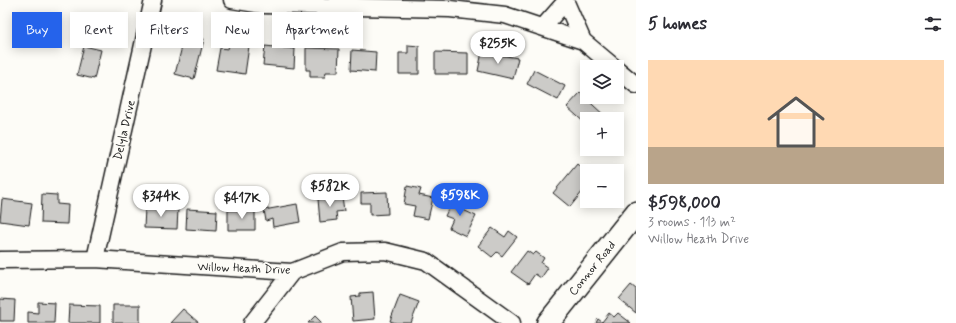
<!DOCTYPE html>
<html lang="en">
<head>
<meta charset="utf-8">
<style>
	body { margin:0; font-family:Mynerve,sans-serif; background:#f2f2f3; color:#2b2b33; height:100vh; display:flex; flex-direction:column; font-size:15px; white-space:nowrap }
	* { box-sizing:border-box; margin:0 }
	p { font-size:13px; color:#7c7c81 }
	.icon { flex:none; width:22px; height:22px; fill:none; stroke:currentColor; stroke-width:2; stroke-linecap:round; stroke-linejoin:round }
	.map { position:relative; flex:1; overflow:hidden }
	.side { display:flex; flex-direction:column; background:#fff; width:320px }
	.side>* { flex:none }
	.hud { position:absolute; left:12px; top:12px; width:380px; height:36px; display:flex; gap:8px }
	.buttons { position:absolute; left:580px; top:60px; display:grid; gap:8px }
	.buttons a { display:grid; place-items:center; width:44px; height:44px; border-radius:0px; background:#fff; box-shadow:0 2px 10px #0003; font-size:20px }
	.price { position:absolute; translate:-50% -34px; padding:0 9px; border-radius:14px; background:#fff; color:#222; font-size:13px; line-height:26px; filter:drop-shadow(0 1px 2px #0008) }
	.price::after { content:''; position:absolute; left:50%; top:24px; width:12px; height:9px; margin-left:-6px; background:inherit; clip-path:polygon(0 0,100% 0,50% 100%) }
	.price.active { background:#2563eb; color:#fff }
	ul { padding:0; list-style:none }
	li { display:grid; align-content:center; gap:8px; height:212px; padding:0 12px }
	li span { display:grid; place-items:center; height:124px; border-radius:0px; color:#555 }
	li>.icon { margin-inline-start:auto }
	span .icon { width:72px; height:72px; fill:#fffc; stroke-width:1 }
	li b { font-size:17px }
	h2 { display:flex; justify-content:space-between; align-items:center; height:48px; padding:0 12px; font-size:17px }
	.chip { padding:0 14px; border-radius:0px; background:#fff; box-shadow:0 2px 10px #0003; font-size:14px; line-height:36px }
	.chip.active { background:#2563eb; color:#fff }
	main { display:flex; flex:1; min-height:0 }
	.map>svg:first-child { display:block }
	.building { fill:#cccbc8; stroke:#1c1c1c }
	.lines { fill:none; stroke-linecap:round; stroke-linejoin:round }
	.street-casing { stroke:#1c1c1c; stroke-width:19 }
	.primary-casing { stroke:#1c1c1c; stroke-width:25 }
	.street { stroke:#fdfcf7; stroke-width:16 }
	.primary { stroke:#fdfcf7; stroke-width:22 }
	.labels { text-anchor:middle; stroke-width:3.5; stroke-linejoin:round; paint-order:stroke }
	.street-label { font-size:12px; fill:#1c1c1c; stroke:#fdfcf7 }
</style>
</head>
<body>
<main>
<div class="map">
<svg width="636" height="323" viewBox="0 0 636 323">
	<rect width="100%" height="100%" fill="#fdfcf7"/>
	<filter id="ink" filterUnits="userSpaceOnUse"><feTurbulence type="fractalNoise" baseFrequency=".025" numOctaves="2"/><feDisplacementMap in="SourceGraphic" scale="8" xChannelSelector="R" yChannelSelector="G"/><feConvolveMatrix kernelMatrix="1 2 1 2 8 2 1 2 1" color-interpolation-filters="sRGB"/></filter>
	<g filter="url(#ink)">
		<path class="building" d="M185,35l19,4 -10,40 -19,-5z
			M229,43l20,3 -4,28 -29,-4 4,-22 8,1z
			M408,45l11,1v28h-20v-21h9z
			M84,46l17,4 -7,29 -17,-4z
			M265,46l30,3 -1,19 -31,-3z
			M306,48l33,1 -1,23h-12l-1,5h-15v-7h-4z
			M352,50l24,2 -1,20 -24,-2z
			M435,52l33,1v21h-33z
			M482,52l36,6 -5,21 -35,-8z
			M534,70l31,16 -7,14 -31,-16z
			M580,93l26,24 -2,2h-17v6l-20,-18z
			M577,164l10,9v13l-17,21 -17,-14z
			M407,186l14,3 -2,6 14,3 -5,21 -15,-3 2,-10 -11,-2z
			M387,192l1,22 -18,1v-12h-9v-10z
			M42,194l15,1v9l11,1 -1,19 -26,-1z
			M342,196l2,15 -8,1 1,8 -17,2 -2,-23z
			M454,197l10,5 -3,7 15,7 -10,20 -17,-8 4,-9 -8,-3z
			M2,199l30,4 -3,22 -29,-4z
			M297,204l3,18 -27,5 -1,-8 -6,2 -2,-11z
			M145,208l33,1 -1,20 -33,-1z
			M187,209l30,2 -1,20 -30,-2z
			M228,210h27v20h-27z
			M492,228l13,9 4,-6 8,6 -15,19 -5,-4 -5,5 -14,-11z
			M527,251l6,4 3,-3 8,6 -3,5 7,5 -7,10 -6,-4 -7,10 -17,-12z
			M631,285l5,4v24l-17,-14z
			M373,292l2,27 -22,2 -2,-24 9,-1v-3z
			M400,295l19,7 -8,21h-15l-6,-2z
			M0,299l15,1 -1,21h-14z
			M38,302l17,1 -1,20h-26v-11l10,1z
			M69,305l31,1v17h-32z
			M113,305h27v18h-27z
			M183,309l16,14h-29z
			M609,313l5,4 4,-4 13,10h-35l2,-4 4,3z
			M315,316l7,7h-14z"/>
		<g class="lines">
			<g class="street-casing">
				<path id="street" d="M232,0l30,5 188,4 55,6 78,26
					M565,0l18,41 31,26
					M543,27l23,-26
					M617,69l19,16
					M95,259l58,-259
					M0,260l95,-1 197,13 51,-20 42,-1 41,10 86,62
					M252,323l40,-51"/>
			</g>
			<g class="primary-casing">
				<path id="primary" d="M548,323l88,-110"/>
			</g>
			<use href="#street" class="street"/>
			<use href="#primary" class="primary"/>
		</g>
	</g>
	<g class="labels">
		<g class="street-label">
			<text transform="translate(124 130) rotate(-77)" y="4">Delyla Drive</text>
			<text transform="translate(244 268) rotate(2)" y="4">Willow Heath Drive</text>
			<text transform="translate(592 268) rotate(-51)" y="4">Connor Road</text>
		</g>
	</g>
</svg>
<div class="buttons">
<a><svg class="icon" aria-label="layers" viewBox="0 0 24 24"><path d="M12 4l9 5-9 5-9-5zM3 14l9 5 9-5"/></svg></a>
<a>+</a>
<a>−</a>
</div>
<b class="price" style="left:498px;top:65px">$255K</b>
<b class="price" style="left:330px;top:208px">$582K</b>
<b class="price active" style="left:460px;top:217px">$598K</b>
<b class="price" style="left:161px;top:218px">$344K</b>
<b class="price" style="left:242px;top:220px">$417K</b>
<div class="hud">
<a class="chip active">Buy</a>
<a class="chip">Rent</a>
<a class="chip">Filters</a>
<a class="chip">New</a>
<a class="chip">Apartment</a>
</div>
</div>
<section class="side">
<h2>5 homes<svg class="icon" aria-label="filters" viewBox="0 0 24 24"><path d="M4 7h16M4 17h16"/><circle cx="9" cy="7" r="2"/><circle cx="15" cy="17" r="2"/></svg></h2>
<ul>
<li><span style="background:linear-gradient(#ffd9b3 70%,#b9a48a 0)"><svg class="icon" aria-label="home" viewBox="0 0 24 24"><path d="M3 11l9-7 9 7M6 9v11h12V9"/></svg></span><div><b>$598,000</b><p>3 rooms · 113 m²</p><p>Willow Heath Drive</p></div></li>
</ul>
</section>
</main>
</body>
</html>
